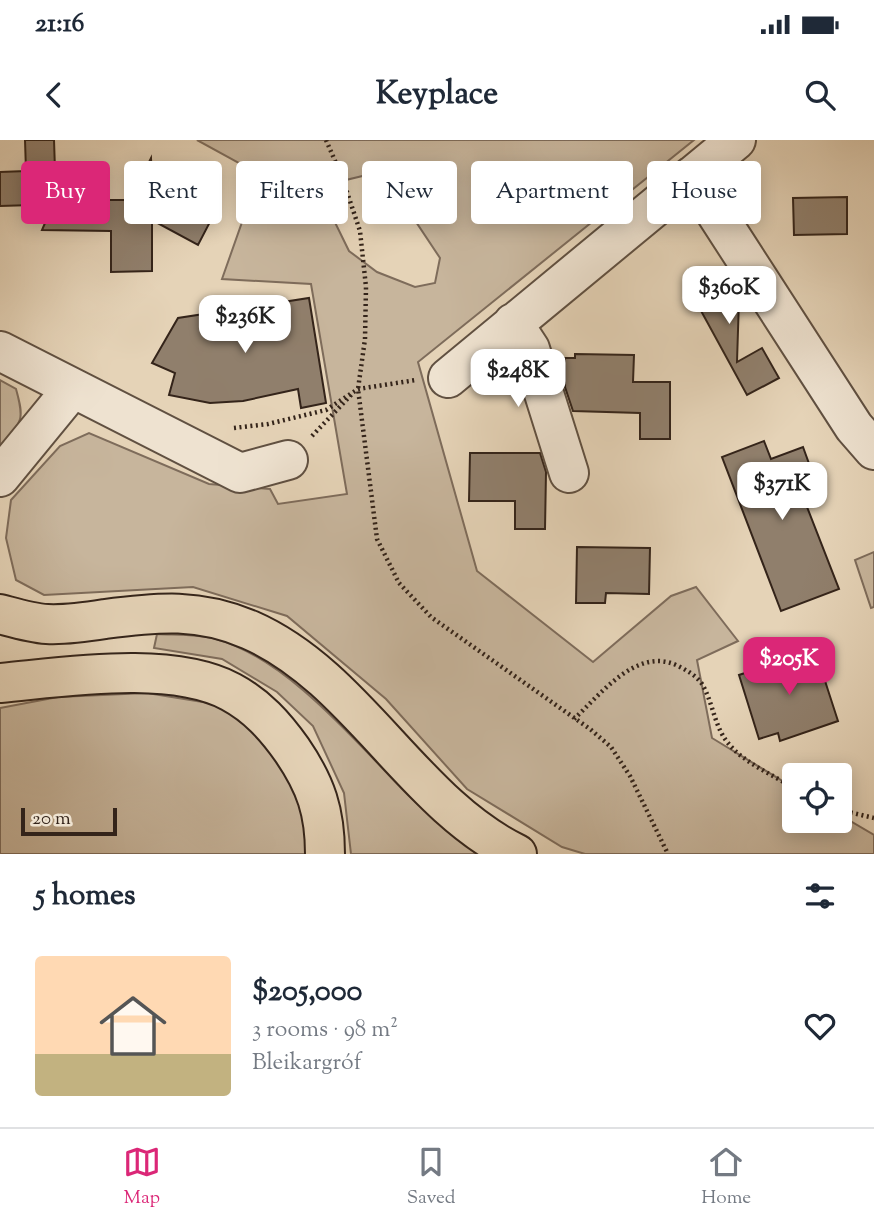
<!DOCTYPE html>
<html lang="en">
<head>
<meta charset="utf-8">
<style>
	body { margin:0; font-family:"Sorts Mill Goudy",serif; background:#f2f2f3; color:#1f2937; height:100vh; display:flex; flex-direction:column; font-size:26px; white-space:nowrap }
	* { box-sizing:border-box; margin:0 }
	p { font-size:23px; color:#747a83 }
	.icon { flex:none; width:38px; height:38px; fill:none; stroke:currentColor; stroke-width:2; stroke-linecap:round; stroke-linejoin:round }
	.map { position:relative; height:714px; overflow:hidden }
	.sheet { display:flex; flex-direction:column; background:#fff; flex:1 }
	.sheet>* { flex:none }
	.top-card { position:absolute; left:21px; top:21px; width:833px; height:63px; display:flex; gap:14px }
	.buttons { position:absolute; left:782px; top:623px; display:grid; gap:14px }
	.buttons a { display:grid; place-items:center; width:70px; height:70px; border-radius:7px; background:#fff; box-shadow:0 4px 18px #0003; font-size:35px }
	.scale { position:absolute; left:21px; bottom:18px; width:96px; box-sizing:border-box; padding-left:7px; border:4px solid #34241a; border-top:0; font-size:19px; line-height:24px; white-space:nowrap; color:#34241a; -webkit-text-stroke:5px #eee2d0; paint-order:stroke }
	.price { position:absolute; translate:-50% -60px; padding:0 16px; border-radius:14px; background:#fff; color:#222; font-size:23px; line-height:46px; filter:drop-shadow(0 2px 4px #0008) }
	.price::after { content:''; position:absolute; left:50%; top:42px; width:21px; height:16px; margin-left:-10px; background:inherit; clip-path:polygon(0 0,100% 0,50% 100%) }
	.price.on { background:#db2777; color:#fff }
	ul { padding:0; list-style:none }
	li { display:flex; align-items:center; gap:21px; height:175px; padding:0 35px }
	li+li { border-top:2px solid #e0e1e3 }
	li span { display:grid; place-items:center; flex:none; width:196px; height:140px; border-radius:7px; color:#555 }
	li>.icon { margin-inline-start:auto }
	span .icon { width:84px; height:84px; fill:#fffc; stroke-width:1 }
	li b { font-size:30px }
	h2 { display:flex; justify-content:space-between; align-items:center; height:84px; padding:0 35px; font-size:30px }
	.pill { padding:0 24px; border-radius:7px; background:#fff; box-shadow:0 4px 18px #0003; font-size:24px; line-height:63px }
	.pill.on { background:#db2777; color:#fff }
	.status { display:flex; justify-content:space-between; align-items:center; height:49px; padding:0 35px; background:#fff; direction:ltr }
	.status svg { height:19px; fill:currentColor }
	header { display:flex; justify-content:space-between; align-items:center; height:91px; padding:0 35px; background:#fff; font-size:32px; font-weight:800 }
	.dock { display:flex; justify-content:space-around; align-items:center; height:98px; border-top:2px solid #e0e1e3; background:#fff; font-size:19px; color:#747a83 }
	.dock a { display:grid; justify-items:center; gap:4px }
	.dock .on { color:#db2777 }
	.map>svg:first-child { display:block }
	.green { fill:#c7b59c; stroke:#7e6c5b; stroke-width:2; fill-rule:evenodd }
	.building { fill:#907f6c; stroke:#34241a; stroke-width:2 }
	.lines { fill:none; stroke-linecap:round; stroke-linejoin:round }
	.minor-casing { stroke:#605041; stroke-width:42 }
	.highway-casing { stroke:#34241a; stroke-width:42 }
	.path { stroke:#34241a; stroke-width:4.5; stroke-dasharray:2 3.5; stroke-linecap:butt }
	.minor { stroke:#eee2d0; stroke-width:38 }
	.highway { stroke:#e5d3b7; stroke-width:38 }
</style>
</head>
<body>
<div class="status"><b>21:16</b><svg viewBox="0 0 49 12"><path d="M0 12V9h3v3zM5 12V6h3v6zM10 12V3h3v9zM15 12V0h3v12zM26 1h20v11H26zM47 4h2v5h-2z"/></svg></div>
<header><svg class="icon" aria-label="back" viewBox="0 0 24 24"><path d="M15 5l-7 7 7 7"/></svg>Keyplace<svg class="icon" aria-label="search" viewBox="0 0 24 24"><circle cx="10" cy="10" r="6"/><path d="M15 15l6 6"/></svg></header>
<div class="map">
<svg width="874" height="714" viewBox="0 0 874 714">
	<rect width="100%" height="100%" fill="#e5d3b7"/>
	<filter id="stains"><feTurbulence type="fractalNoise" baseFrequency=".00286" numOctaves="4"/><feColorMatrix values="0 0 0 0 .2 0 0 0 0 .09 0 0 0 0 .02 0 0 0 .5 -.17"/></filter>
	<radialGradient id="worn" r=".72"><stop offset=".6" stop-color="#630" stop-opacity="0"/><stop offset="1" stop-color="#630" stop-opacity=".3"/></radialGradient>
	<path class="green" d="M197,0h497l-276,222 59,209 116,91 78,-66 25,-9 42,54 -41,19 15,78 82,50v33h46v-6l34,20v19h-289l-23,-7 -95,-58 -81,-90 -99,-83 -94,-29 -149,8 -28,-15 -10,-42 5,-38 49,-54 29,-13 120,51 61,5 8,15 69,-10 -36,-210 -89,-5 37,-105zM379,32l2,15 35,35 24,36 -5,25 -20,4 -38,-15 -28,-21 -25,-51 22,-20z
		M0,240l16,9c9,32 6,33 -16,57z
		M874,412v55l-3,1 -16,-48z
		M157,494c19,1 41,0 59,5 72,20 140,103 192,156 22,21 46,39 69,59h-126l-7,-61 -31,-67 -36,-34 -55,-33 -68,-11z
		M147,553l68,11 47,31 34,41 14,78h-310v-146l58,-11z"/>
	<path class="building" d="M25,0h29l2,60h74l21,-42 1,21 43,24 -3,7 19,10 -13,25 -46,-25v51l-41,1v-41l-69,-1 6,-14 -16,1v-12l-32,1v-34l26,-1z
		M847,57v37l-53,1 -1,-37z
		M689,129l38,1 6,10v19h6l-2,63 25,-14 17,30 -32,17 -59,-108z
		M309,158l17,105 -25,5 -3,-19 -55,12 -33,2 -41,-8 6,-22 -23,-10 26,-45z
		M575,214l59,1 -1,27h37v57h-30v-26l-67,-2 -8,-24v-29h10z
		M764,301l7,18 32,-12 13,36 -16,6 39,100 -58,22 -59,-154z
		M470,313h70l6,19 -1,57h-30v-28h-46z
		M577,407l73,1 -1,46 -43,-1 -1,10h-29z
		M815,510l23,71 -58,20 -2,-8 -19,6 -20,-64z"/>
	<g class="lines">
		<g class="minor-casing">
			<path id="minor" d="M692,36l162,251 20,23
				M513,183l17,26 39,124
				M0,211l240,122 48,-13
				M448,238l288,-238
				M0,337l73,-89"/>
		</g>
		<g class="highway-casing">
			<path id="highway" d="M0,474c15,4 31,9 47,10 19,1 39,-2 58,-5 54,-7 94,-11 145,11 107,47 163,174 267,224
				M0,543c66,-6 171,-23 231,9 26,14 44,34 61,58 24,35 33,62 33,104"/>
		</g>
		<path class="path" d="M326,0l16,37 18,54 6,56 -1,52 -7,50 19,150 22,44 32,34 159,112 21,18 19,29 38,78
			M234,288l34,-4 58,-14 32,-21 58,-9
			M312,296l40,-42
			M574,579c26,-24 62,-72 102,-54 10,5 20,10 26,19 11,18 12,42 26,59 16,20 45,32 66,45
			M840,670l34,8"/>
		<use href="#minor" class="minor"/>
		<use href="#highway" class="highway"/>
	</g>
	<rect width="100%" height="100%" filter="url(#stains)"/>
	<rect width="100%" height="100%" fill="url(#worn)"/>
</svg>
<div class="buttons">
<a><svg class="icon" aria-label="locate" viewBox="0 0 24 24"><circle cx="12" cy="12" r="6"/><path d="M12 2v4M12 18v4M2 12h4M18 12h4"/></svg></a>
</div>
<div class="scale">20 m</div>
<b class="price" style="left:729px;top:186px">$360K</b>
<b class="price" style="left:245px;top:215px">$236K</b>
<b class="price" style="left:518px;top:269px">$248K</b>
<b class="price" style="left:782px;top:382px">$371K</b>
<b class="price on" style="left:789px;top:557px">$205K</b>
<div class="top-card">
<a class="pill on">Buy</a>
<a class="pill">Rent</a>
<a class="pill">Filters</a>
<a class="pill">New</a>
<a class="pill">Apartment</a>
<a class="pill">House</a>
</div>
</div>
<section class="sheet">
<h2>5 homes<svg class="icon" aria-label="filters" viewBox="0 0 24 24"><path d="M4 7h16M4 17h16"/><circle cx="9" cy="7" r="2"/><circle cx="15" cy="17" r="2"/></svg></h2>
<ul>
<li><span style="background:linear-gradient(#ffd9b3 70%,#c2b280 0)"><svg class="icon" aria-label="home" viewBox="0 0 24 24"><path d="M3 11l9-7 9 7M6 9v11h12V9"/></svg></span><div><b>$205,000</b><p>3 rooms · 98 m²</p><p>Bleikargróf</p></div><svg class="icon" aria-label="heart" viewBox="0 0 24 24"><path d="M12 20l-8-8c-3-5 5-10 8-4 3-6 11-1 8 4z"/></svg></li>
</ul>
</section>
<nav class="dock">
<a class="on"><svg class="icon" aria-label="map" viewBox="0 0 24 24"><path d="M3 6l6-2 6 2 6-2v14l-6 2-6-2-6 2zM9 4v14M15 6v14"/></svg>Map</a>
<a><svg class="icon" aria-label="saved" viewBox="0 0 24 24"><path d="M7 4h10v16l-5-4-5 4z"/></svg>Saved</a>
<a><svg class="icon" aria-label="home" viewBox="0 0 24 24"><path d="M3 11l9-7 9 7M6 9v11h12V9"/></svg>Home</a>
</nav>
</body>
</html>
